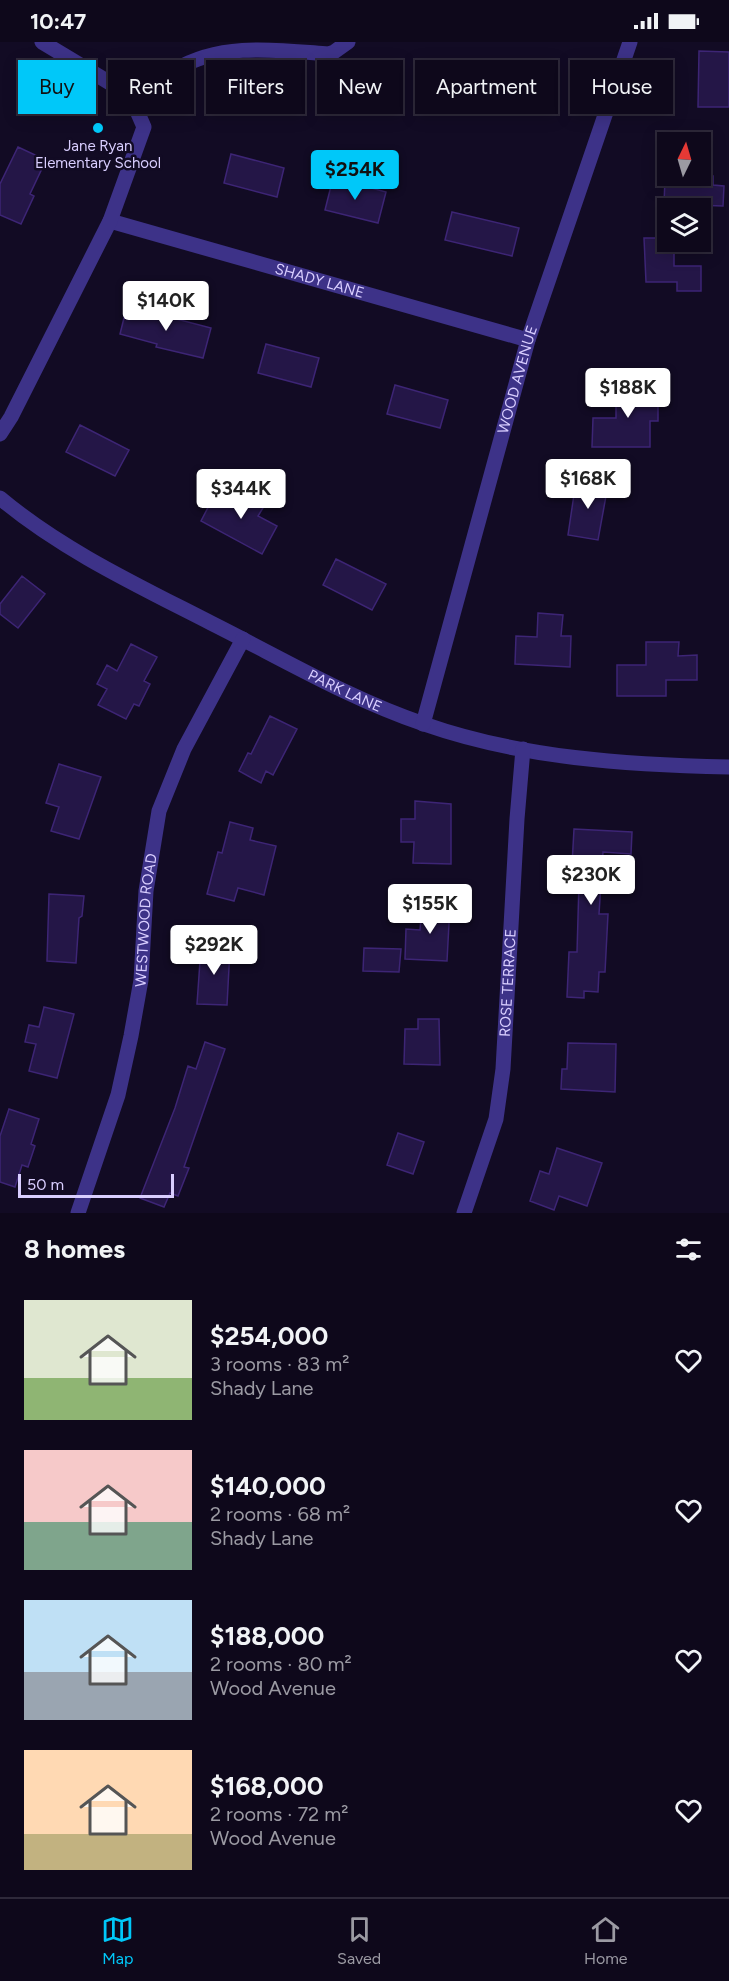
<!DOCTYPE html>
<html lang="en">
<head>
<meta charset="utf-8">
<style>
	body { margin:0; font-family:Figtree,sans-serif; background:#171124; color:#f1f3f6; height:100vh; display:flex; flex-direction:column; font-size:22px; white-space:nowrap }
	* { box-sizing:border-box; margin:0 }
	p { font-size:20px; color:#9b9aa3 }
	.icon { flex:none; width:33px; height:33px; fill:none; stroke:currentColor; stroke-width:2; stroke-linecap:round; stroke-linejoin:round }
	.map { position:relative; height:1171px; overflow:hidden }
	.panel { display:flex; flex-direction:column; background:#0e081b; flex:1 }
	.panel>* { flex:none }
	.top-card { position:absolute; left:18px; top:18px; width:693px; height:54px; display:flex; gap:12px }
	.needle { width:39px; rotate:5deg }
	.buttons { position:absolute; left:657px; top:90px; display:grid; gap:12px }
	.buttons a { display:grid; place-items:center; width:54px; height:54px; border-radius:0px; background:#0e081b; box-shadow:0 3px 15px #0003,0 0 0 2px #2e293a; font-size:30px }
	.scale { position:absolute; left:18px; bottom:15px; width:156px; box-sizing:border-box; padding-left:6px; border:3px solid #d9ceff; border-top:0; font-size:16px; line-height:21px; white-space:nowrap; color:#d9ceff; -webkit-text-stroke:4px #120b24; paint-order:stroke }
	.price { position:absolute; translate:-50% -51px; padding:0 14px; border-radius:6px; background:#fff; color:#222; font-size:20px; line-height:39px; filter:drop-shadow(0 2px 3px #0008) }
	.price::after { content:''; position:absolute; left:50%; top:36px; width:18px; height:14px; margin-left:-9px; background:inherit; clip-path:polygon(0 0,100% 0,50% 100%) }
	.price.selected { background:#00c8f9; color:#111 }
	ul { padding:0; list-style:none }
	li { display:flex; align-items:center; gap:18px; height:150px; padding:0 24px }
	li span { display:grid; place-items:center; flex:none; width:168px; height:120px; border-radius:0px; color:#555 }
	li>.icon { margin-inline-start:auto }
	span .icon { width:72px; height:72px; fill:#fffc; stroke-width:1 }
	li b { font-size:26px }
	h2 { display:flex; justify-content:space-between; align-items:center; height:72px; padding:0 24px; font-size:26px }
	.chip { padding:0 21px; border-radius:0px; background:#0e081b; box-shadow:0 3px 15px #0003,0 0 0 2px #2e293a; font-size:21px; line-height:54px }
	.chip.selected { background:#00c8f9; color:#111 }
	.status { display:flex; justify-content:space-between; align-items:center; height:42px; padding:0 30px; background:#0e081b; direction:ltr }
	.status svg { height:16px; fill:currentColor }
	.menu { display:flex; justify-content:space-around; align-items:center; height:84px; border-top:2px solid #2e293a; background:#0e081b; font-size:16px; color:#9b9aa3 }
	.menu a { display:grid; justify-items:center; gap:3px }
	.menu .selected { color:#00c8f9 }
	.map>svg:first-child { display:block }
	.building { fill:#241647; stroke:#3d2575; stroke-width:1.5 }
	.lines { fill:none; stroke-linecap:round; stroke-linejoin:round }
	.minor { stroke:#3d3288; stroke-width:15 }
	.poi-dot { fill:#00c8f9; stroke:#120b24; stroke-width:2 }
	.labels { text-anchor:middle; stroke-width:5; stroke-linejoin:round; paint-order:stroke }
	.poi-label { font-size:15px; fill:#d9ceff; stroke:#120b24 }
	.street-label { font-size:15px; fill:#d9ceff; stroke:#120b24 }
</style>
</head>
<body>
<div class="status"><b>10:47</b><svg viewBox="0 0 49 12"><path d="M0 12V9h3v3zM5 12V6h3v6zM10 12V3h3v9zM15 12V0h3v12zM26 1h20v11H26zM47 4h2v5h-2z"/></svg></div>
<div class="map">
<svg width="729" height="1171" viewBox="0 0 729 1171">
	<rect width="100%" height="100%" fill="#120b24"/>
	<path class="building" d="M699,9l30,1v55h-31z
		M18,105l28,13 -16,34 4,2 -13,28 -21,-9v-31z
		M231,112l53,14 -7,29 -53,-14z
		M683,134h30v9l11,1 -1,20 -59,-2 1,-25 18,1z
		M338,137l48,13 -8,31 -53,-13 7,-28z
		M452,170l67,16 -7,28 -67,-16z
		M644,196h24v4h6v24h27v25h-24v-9h-31z
		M127,264l84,22 -8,30 -47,-11 1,-3 -37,-10z
		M266,302l53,14 -8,29 -53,-14z
		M616,341h31v14h11v24h-8v26h-58l1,-29h23z
		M395,343l53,15 -8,28 -53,-14z
		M80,383l49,25 -14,26 -49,-24z
		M576,439l32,4 -10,55 -30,-5z
		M241,447l25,14 -8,13 19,10 -15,28 -61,-33 14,-27 18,10z
		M336,517l50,25 -14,26 -49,-25z
		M22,534l23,18 -27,34 -18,-14v-10z
		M538,571l25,2 -2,21h10l-1,31 -55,-3 1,-28 21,1z
		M646,600h33l-1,14 19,-1v25h-31v16h-49v-31h29z
		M131,602l26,13 -13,24 6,3 -11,22 -5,-2 -8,15 -28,-14 9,-16 -10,-5 10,-19 10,6z
		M270,674l27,13 -24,46 -7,-4 -5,12 -22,-12 9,-18 3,1z
		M59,722l42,13 -22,62 -28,-8 8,-24 -13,-4z
		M415,759l36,3v60l-38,-1 1,-21h-13v-23h14z
		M230,780l23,6 -3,12 26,6 -12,49 -26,-7 -4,13 -27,-7 11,-42 4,1z
		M574,787l58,3 -1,22 -28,-2 -4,62h9l-3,58h-6l-1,20 -14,-1v7l-17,-1 2,-45h8l2,-69h-8z
		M49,852l35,2 -2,20 -3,2 -3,45 -29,-2z
		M422,862l28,1 -3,56 -42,-2 1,-30 14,1z
		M201,905l29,2 -3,56 -30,-1z
		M364,906l37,1 -2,23 -36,-1z
		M44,965l30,7 -17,64 -28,-7 7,-27 -11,-2 4,-17 10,2z
		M418,977h21l1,46 -36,-1 1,-35h13z
		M205,1000l20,7 -41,118 5,1 -11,28 -8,-3 -6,14 -24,-9 35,-90 13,-42 8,3z
		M568,1001l48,1 -1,48 -54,-3 1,-20h5z
		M9,1067l30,10 -8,25 4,2 -7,21 -6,-2 -7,22 -15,-5v-46z
		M398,1091l26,9 -11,32 -26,-9z
		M557,1106l45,15 -15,43 -28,-10 -5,14 -24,-9 10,-30 9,3z"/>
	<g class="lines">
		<g class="minor">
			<path d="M136,67c12,-14 24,-29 39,-39 46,-28 102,-20 153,-16l6,-2 14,-10"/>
			<path id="s1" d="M110,179l418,119"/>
			<path d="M0,392l11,-17 99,-196 34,-94 -14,-32 -88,-53"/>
			<path id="s2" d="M0,456c62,52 139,88 211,125 70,35 139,76 213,101 97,34 203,41 305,43"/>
			<path id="s3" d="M423,682l105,-384 102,-298"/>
			<path id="s4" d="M78,1171l40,-118 13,-59 10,-56 5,-89 13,-80 25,-62 59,-110"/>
			<path id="s5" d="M464,1171l32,-94 7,-50 14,-250 6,-70"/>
		</g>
	</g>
	<circle class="poi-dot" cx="98" cy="86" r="6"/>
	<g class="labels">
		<g class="poi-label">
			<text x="98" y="109">Jane Ryan<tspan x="98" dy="17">Elementary School</tspan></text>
		</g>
		<g class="street-label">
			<text dy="5" stroke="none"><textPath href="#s1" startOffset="218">SHADY LANE</textPath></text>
			<text dy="5" stroke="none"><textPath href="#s3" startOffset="357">WOOD AVENUE</textPath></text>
			<text dy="5" stroke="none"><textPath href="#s2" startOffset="396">PARK LANE</textPath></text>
			<text dy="5" stroke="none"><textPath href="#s4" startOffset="302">WESTWOOD ROAD</textPath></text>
			<text dy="5" stroke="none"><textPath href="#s5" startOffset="236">ROSE TERRACE</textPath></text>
		</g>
	</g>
</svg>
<div class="buttons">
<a><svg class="needle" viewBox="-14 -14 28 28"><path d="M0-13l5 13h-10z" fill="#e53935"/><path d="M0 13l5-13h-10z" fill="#9b9aa3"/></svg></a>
<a><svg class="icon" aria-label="layers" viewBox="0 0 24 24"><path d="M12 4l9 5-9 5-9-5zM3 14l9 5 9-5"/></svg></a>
</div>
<div class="scale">50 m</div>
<b class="price selected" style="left:355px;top:159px">$254K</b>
<b class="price" style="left:166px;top:290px">$140K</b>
<b class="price" style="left:628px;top:377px">$188K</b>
<b class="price" style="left:588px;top:468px">$168K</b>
<b class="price" style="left:241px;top:478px">$344K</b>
<b class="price" style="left:591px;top:864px">$230K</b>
<b class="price" style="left:430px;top:893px">$155K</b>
<b class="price" style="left:214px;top:934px">$292K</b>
<div class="top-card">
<a class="chip selected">Buy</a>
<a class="chip">Rent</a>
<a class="chip">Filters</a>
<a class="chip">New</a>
<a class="chip">Apartment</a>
<a class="chip">House</a>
</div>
</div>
<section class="panel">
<h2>8 homes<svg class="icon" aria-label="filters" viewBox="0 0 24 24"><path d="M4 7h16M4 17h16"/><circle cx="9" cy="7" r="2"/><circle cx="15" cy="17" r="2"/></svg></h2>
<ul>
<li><span style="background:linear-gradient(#dfe7d0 65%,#8fb573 0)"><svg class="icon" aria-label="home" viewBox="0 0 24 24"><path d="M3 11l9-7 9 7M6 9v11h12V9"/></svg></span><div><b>$254,000</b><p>3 rooms · 83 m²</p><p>Shady Lane</p></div><svg class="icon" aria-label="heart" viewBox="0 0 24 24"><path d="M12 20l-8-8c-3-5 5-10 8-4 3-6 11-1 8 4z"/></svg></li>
<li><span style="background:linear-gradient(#f6c9c9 60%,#7fa58c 0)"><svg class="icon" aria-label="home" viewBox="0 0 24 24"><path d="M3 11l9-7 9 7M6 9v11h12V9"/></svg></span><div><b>$140,000</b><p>2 rooms · 68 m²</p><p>Shady Lane</p></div><svg class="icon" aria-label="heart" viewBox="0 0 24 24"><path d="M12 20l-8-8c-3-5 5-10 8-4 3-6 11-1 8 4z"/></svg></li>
<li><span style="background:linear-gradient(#bfe0f5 60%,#9aa5b1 0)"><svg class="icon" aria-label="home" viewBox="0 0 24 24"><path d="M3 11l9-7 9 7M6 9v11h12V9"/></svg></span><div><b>$188,000</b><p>2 rooms · 80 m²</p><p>Wood Avenue</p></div><svg class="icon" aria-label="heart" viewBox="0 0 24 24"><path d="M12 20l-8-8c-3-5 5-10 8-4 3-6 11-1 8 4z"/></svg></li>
<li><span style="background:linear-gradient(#ffd9b3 70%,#c2b280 0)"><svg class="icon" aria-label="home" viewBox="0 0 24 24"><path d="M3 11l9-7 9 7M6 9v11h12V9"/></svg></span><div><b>$168,000</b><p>2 rooms · 72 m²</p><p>Wood Avenue</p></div><svg class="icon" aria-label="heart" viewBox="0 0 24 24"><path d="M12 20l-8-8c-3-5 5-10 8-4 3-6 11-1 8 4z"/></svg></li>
</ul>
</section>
<nav class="menu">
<a class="selected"><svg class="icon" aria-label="map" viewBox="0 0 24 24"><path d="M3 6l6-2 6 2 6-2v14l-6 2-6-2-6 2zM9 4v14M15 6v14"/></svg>Map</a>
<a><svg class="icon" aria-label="saved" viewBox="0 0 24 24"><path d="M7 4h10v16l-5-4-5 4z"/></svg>Saved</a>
<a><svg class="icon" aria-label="home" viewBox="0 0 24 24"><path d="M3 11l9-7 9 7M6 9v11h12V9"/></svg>Home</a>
</nav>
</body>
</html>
